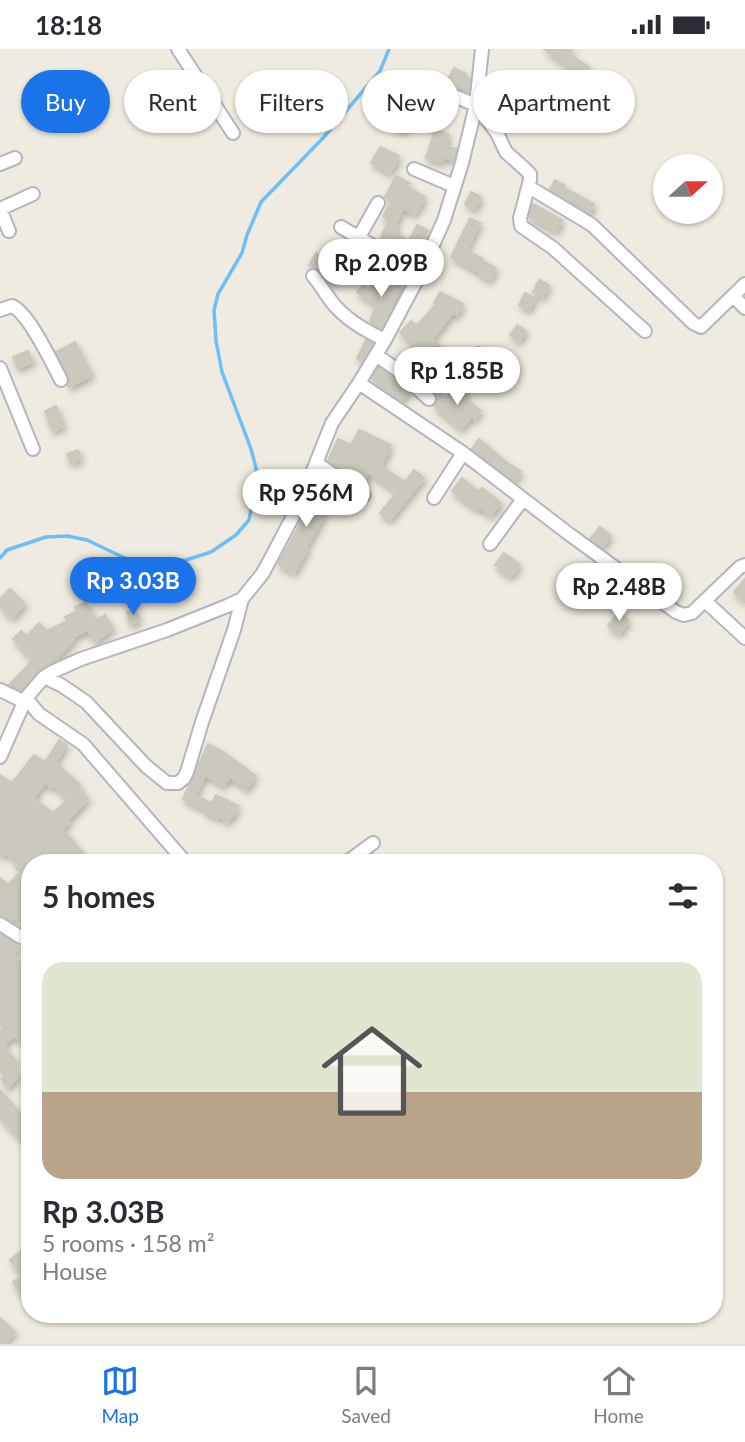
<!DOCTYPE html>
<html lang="en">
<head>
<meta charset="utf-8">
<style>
	body { margin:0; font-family:Lato,sans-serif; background:#f7f7f7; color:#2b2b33; height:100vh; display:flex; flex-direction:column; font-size:26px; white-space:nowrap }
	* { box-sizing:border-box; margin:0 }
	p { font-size:23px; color:#7c7c81 }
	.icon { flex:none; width:38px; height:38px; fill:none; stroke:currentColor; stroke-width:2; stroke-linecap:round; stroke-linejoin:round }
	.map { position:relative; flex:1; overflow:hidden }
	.sheet { position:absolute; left:21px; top:805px; width:702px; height:469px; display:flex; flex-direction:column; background:#fff; border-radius:28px; box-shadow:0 2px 5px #0004 }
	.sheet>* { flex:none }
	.hud { position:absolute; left:21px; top:21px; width:704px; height:63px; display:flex; gap:14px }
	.needle { width:46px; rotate:69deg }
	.tools { position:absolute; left:653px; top:105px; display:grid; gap:14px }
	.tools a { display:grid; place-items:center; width:70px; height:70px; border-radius:50%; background:#fff; box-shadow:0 2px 5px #0004; font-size:35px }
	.price { position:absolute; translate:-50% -60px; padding:0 16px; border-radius:24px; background:#fff; color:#222; font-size:23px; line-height:46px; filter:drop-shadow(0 2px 4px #0008) }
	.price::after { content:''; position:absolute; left:50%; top:42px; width:21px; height:16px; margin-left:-10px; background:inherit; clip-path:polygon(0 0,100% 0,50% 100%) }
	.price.current { background:#1a73e8; color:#fff }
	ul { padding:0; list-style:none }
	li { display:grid; align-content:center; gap:14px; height:371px; padding:0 21px }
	li span { display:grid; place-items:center; height:217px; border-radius:21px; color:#555 }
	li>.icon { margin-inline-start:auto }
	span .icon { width:126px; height:126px; fill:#fffc; stroke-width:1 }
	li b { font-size:30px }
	h2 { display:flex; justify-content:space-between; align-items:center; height:84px; padding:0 21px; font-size:30px }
	.chip { padding:0 24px; border-radius:32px; background:#fff; box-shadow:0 2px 5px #0004; font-size:24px; line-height:63px }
	.chip.current { background:#1a73e8; color:#fff }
	.status { display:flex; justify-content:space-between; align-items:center; height:49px; padding:0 35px; background:#fff; direction:ltr }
	.status svg { height:19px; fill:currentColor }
	.dock { display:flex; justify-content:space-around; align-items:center; height:98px; border-top:2px solid #e1e1e2; background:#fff; font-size:19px; color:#7c7c81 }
	.dock a { display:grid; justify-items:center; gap:4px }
	.dock .current { color:#1a73e8 }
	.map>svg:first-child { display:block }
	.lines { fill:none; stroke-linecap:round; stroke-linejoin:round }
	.stream { stroke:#6cbff9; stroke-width:3.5 }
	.building { fill:#cbc9be; stroke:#ccc8b9; stroke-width:2; fill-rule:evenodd; filter:url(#shadow) }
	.minor-casing { stroke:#b4b4c2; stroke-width:16 }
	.minor { stroke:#fff; stroke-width:12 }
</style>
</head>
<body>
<div class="status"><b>18:18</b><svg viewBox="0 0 49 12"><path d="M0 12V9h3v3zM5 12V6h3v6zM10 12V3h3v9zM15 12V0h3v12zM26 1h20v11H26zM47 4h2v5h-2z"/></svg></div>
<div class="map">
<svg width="745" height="1295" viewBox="0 0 745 1295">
	<defs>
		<filter id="shadow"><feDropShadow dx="2" dy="4" stdDeviation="3.5" flood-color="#0004"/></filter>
	</defs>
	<rect width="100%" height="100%" fill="#f0ebe0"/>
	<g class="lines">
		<path class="stream" d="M0,509l7,-8 39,-13 21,-1 20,4 46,22 53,-2 25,-8 25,-17 13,-15 8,-42 -1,-10 -5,-19 -29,-77 -6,-31 -2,-31 4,-16 24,-41 5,-18 14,-33 62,-64 57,-67 9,-22"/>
	</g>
	<path class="building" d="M544,0h29l-4,5 20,13 -6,10z
		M454,19l12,6 -1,2 5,3 -1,11 -9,-4 -1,2 -13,-5z
		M408,51l18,9 2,-3 10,5 -7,16 -21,-10 -6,14 -10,-4z
		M435,81l14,4 -4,12 11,3 -2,11 -11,-3 -1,5 -16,-4z
		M380,98l19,9 -9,17 -19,-10z
		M396,127l13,7 -2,4 18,10 -10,17 -12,-6 -7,15 -13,-7 8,-15 -6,-4z
		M555,131l10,6 -1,2 30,16 -4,9 -40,-23z
		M471,143l10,5 -6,12 -10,-5z
		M533,155l29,16 -6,11 -27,-14z
		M470,169l10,5 -14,27 17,9 -1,2 14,7 -6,12 -10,-5 1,-2 -30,-16z
		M388,172l9,5 -3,7 15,8 8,-16 12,6 -7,12 -3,-1 -8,15 -30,-16 2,-3 -2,-1z
		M316,204l12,7 3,-6 13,8 -13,23 -11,-15 -11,-5z
		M388,228l14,7 -11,22 2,1 -12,21 -11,-6 6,-17 -19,-13 6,-7 6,4 5,-8 9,7z
		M539,231l10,5 -6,12 -10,-5z
		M440,243l23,12 -6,11 -4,-2 -21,26 28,26 -8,9 -7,-6 -16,19 -30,-27 15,-16 -14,-11 11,-12 6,5 19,-22 -2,-1z
		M525,244l10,5 -6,12 -10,-5z
		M517,276l9,6 -7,11 -9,-7z
		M366,291l7,4 -11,17 -5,-3z
		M75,293l17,33 -23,12v-10l-13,-25z
		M478,297l10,6 -8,11 -9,-7z
		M28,302l5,11 -15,6 -5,-11z
		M463,302l7,6 -6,8 -7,-7z
		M379,318l30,25 -8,9 -29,-22z
		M458,335l9,8 -4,4 18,15 -6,8 -3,-3 -11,13 -27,-23 4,-6 -3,-7 2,-3 9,8z
		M56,357l8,20 -11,5 -8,-20z
		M359,381l32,15 -10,21 24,16 9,-12 10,8 -34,42 -10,-7 17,-21 -29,-20 -5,12 -35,-24 10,-21 13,6z
		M479,390l33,28 1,-1 8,6 -7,9 -42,-32z
		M78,401l3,9 -10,4 -4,-9z
		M462,429l17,14 3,-4 19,15 -11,13 -10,-9 -3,3 -25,-19z
		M320,432l12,8 -13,24 5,3 -19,33 2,1 -13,23 -16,-9 26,-47 -1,-1z
		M600,478l11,9 -9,11 -12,-8z
		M504,504l16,12 -10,12 -15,-12z
		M80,520h19l-1,14h-18z
		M745,530v23l-11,-10z
		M10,540l15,15 -13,14 -12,-12v-7z
		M86,553l10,19 9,-6 8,14 -18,13 -7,-12 -15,7 1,3 -17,18 -1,-1 -7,7 -11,7 -17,19 -12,-5 24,-25 -20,-21 8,-8 6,5 12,-13 8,8 20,-10 -2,-4 12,-6 -2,-4z
		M135,560l4,12 -9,3 -3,-12z
		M619,564l10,8 -10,13 -11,-9z
		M59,691l8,5 -12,17 25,23 -2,1 10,13 -21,22 2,2 -7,6 22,25 -10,9h-44v62l-7,-6 -3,3 -6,-6 -3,4 -11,-5v-37l8,7 12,-13 -4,-4 3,-3 -14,-14 -5,6v-82l12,8 22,-28 11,7zM46,733l5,5 2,-2 15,14 -15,14 -20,-15z
		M208,695l14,7 34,25 -10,13 -16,-12 -6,9 -19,-11 -10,21 17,7 4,-8 23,11 -4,4 1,2 -9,10 -7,-7 -2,3 -13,-6 1,-2 -23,-11z
		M0,885l14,9 5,5 -7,6 18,20v60l-9,8 -7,-7 -11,11 14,16 -5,5 8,9 -12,11 -7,-8 4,-4 -5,-5v-39l4,-4 -4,-3z
		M0,1041l30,34v20l-9,-8 -2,2 -19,-21z
		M24,1200l6,8v9l-10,7 -10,-13z
		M23,1226l7,9v3l-9,7 -8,-12z
		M0,1269l15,14 -12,12h-3z"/>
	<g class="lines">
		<g class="minor-casing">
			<path id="minor" d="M178,0l55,84
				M389,68c7,-13 13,-30 26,-37l61,25 21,28 9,19 20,18 4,4v6l-10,38 1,8 32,22 92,83
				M0,115l15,-6
				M414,120l40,17
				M529,138l63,38 101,98 8,4 44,-43
				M0,160l33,-15
				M0,160l9,22
				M341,178l79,47
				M359,188l19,-34
				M313,227c9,10 15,23 24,32 13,14 31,24 48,32
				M733,247l12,12
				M0,261l12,-4c17,7 40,57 49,74
				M376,306l20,14 33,30
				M0,319l33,81
				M359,334l104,70 106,81 107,78 8,3 8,-2 48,-46 5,-2
				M316,414l48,32
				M434,449l29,-45
				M490,495l33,-45
				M705,552l40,37
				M44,628l17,8 25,17 60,64 21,17h11l6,-5 3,-6 15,-50 32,-92 8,-31
				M0,641l25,12
				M26,649l13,16 44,30 103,119
				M0,708l26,-59 18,-21 8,-5 29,-13 86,-29 60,-24 15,-7 21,-26 37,-70 32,-80 27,-40 26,-43 35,-66 24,-54 18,-57 14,-58 6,-56
				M346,814l27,-20
				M0,875l19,12 11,5"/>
		</g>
		<use href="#minor" class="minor"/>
	</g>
</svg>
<div class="tools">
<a><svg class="needle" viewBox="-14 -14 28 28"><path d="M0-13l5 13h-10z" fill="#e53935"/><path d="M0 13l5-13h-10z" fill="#7c7c81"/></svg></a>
</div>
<b class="price" style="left:381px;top:250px">Rp 2.09B</b>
<b class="price" style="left:457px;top:358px">Rp 1.85B</b>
<b class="price" style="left:306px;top:480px">Rp 956M</b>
<b class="price current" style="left:133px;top:568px">Rp 3.03B</b>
<b class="price" style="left:619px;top:574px">Rp 2.48B</b>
<div class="hud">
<a class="chip current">Buy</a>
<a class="chip">Rent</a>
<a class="chip">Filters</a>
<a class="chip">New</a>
<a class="chip">Apartment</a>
</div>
<section class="sheet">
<h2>5 homes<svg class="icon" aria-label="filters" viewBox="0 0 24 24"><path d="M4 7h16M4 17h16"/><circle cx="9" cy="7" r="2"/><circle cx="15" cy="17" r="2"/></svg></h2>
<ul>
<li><span style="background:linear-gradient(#dfe7d0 60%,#b9a48a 0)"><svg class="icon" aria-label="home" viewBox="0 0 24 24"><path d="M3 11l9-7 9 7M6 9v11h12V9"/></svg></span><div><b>Rp 3.03B</b><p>5 rooms · 158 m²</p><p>House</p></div></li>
</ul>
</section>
</div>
<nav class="dock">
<a class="current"><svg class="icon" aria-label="map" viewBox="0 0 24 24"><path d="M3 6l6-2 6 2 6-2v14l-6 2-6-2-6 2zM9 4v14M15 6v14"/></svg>Map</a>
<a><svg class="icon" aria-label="saved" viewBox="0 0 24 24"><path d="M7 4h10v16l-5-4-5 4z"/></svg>Saved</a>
<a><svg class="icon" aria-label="home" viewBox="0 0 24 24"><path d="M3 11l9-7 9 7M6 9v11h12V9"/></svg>Home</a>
</nav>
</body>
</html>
